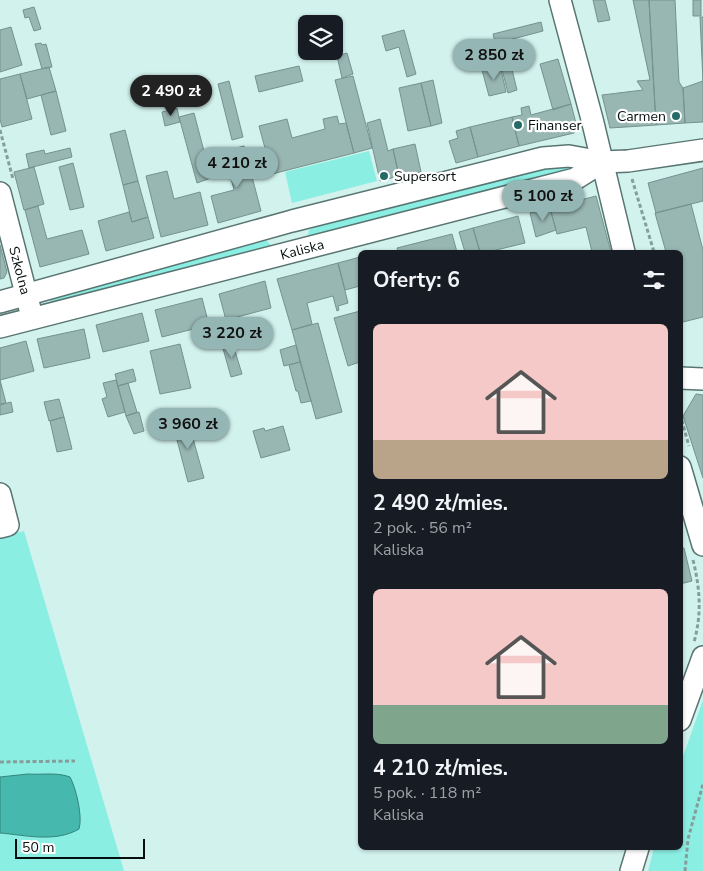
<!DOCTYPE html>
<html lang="pl">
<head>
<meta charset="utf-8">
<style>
	body { margin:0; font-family:"Nunito Sans",sans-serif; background:#20242c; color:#f1f3f6; height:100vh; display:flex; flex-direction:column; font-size:19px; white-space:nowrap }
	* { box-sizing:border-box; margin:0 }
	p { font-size:16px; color:#9ea1a6 }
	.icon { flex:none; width:28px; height:28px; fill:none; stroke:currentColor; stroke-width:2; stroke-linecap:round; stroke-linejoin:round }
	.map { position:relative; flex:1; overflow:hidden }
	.side { position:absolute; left:358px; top:250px; width:325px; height:600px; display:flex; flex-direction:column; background:#171b24; border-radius:8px; box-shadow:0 1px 4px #0004 }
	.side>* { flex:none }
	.buttons { position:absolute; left:298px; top:15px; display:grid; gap:10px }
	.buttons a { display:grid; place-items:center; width:45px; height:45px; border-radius:8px; background:#171b24; box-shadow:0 1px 4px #0004; font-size:25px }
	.scale { position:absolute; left:15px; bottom:12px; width:130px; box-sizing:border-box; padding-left:5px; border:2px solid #040e0d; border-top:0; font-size:14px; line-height:18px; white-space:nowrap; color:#040e0d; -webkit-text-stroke:4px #fff; paint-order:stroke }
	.price { position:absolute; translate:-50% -42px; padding:0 11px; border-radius:18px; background:#94b6b5; color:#111; font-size:16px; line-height:32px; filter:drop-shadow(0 1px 2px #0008) }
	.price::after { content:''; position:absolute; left:50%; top:30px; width:15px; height:11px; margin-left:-8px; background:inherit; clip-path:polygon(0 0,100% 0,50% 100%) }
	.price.on { background:#222; color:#fff }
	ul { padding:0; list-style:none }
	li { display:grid; align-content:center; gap:10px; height:265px; padding:0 15px }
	li span { display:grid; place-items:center; height:155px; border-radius:8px; color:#555 }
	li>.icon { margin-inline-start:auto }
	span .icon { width:90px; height:90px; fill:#fffc; stroke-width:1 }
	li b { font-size:21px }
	h2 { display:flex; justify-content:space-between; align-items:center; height:60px; padding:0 15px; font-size:21px }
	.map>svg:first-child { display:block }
	.green { fill:#8beee3 }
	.water { fill:#47b8ad; stroke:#33857d }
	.building { fill:#98b6b2; stroke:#74928e }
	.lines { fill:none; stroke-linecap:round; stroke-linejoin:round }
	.minor-casing { stroke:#597572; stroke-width:24 }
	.path { stroke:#869e9b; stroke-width:3; stroke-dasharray:4 2.5; stroke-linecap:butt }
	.minor { stroke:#fff; stroke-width:21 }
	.poi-dot { fill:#236c66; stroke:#fff; stroke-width:2 }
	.labels { text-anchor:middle; stroke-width:4.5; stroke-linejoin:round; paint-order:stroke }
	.poi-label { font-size:14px; fill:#040e0d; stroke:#fff; text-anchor:start }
	.street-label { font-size:14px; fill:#040e0d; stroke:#fff }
</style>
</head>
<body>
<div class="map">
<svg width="703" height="871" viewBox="0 0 703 871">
	<rect width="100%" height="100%" fill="#d2f2ed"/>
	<path class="green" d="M369,151l8,30 -85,22 -7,-31z
		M554,165h12l3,5 -259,69 -2,-4 1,-5 6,-3z
		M262,240l5,1 5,5v3l-217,56 -4,-2 -1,-5z
		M24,531l100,340h-124v-334z
		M703,700v171h-55l6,-23h26v-83z"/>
	<path class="water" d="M28,774c13,1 29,-2 42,3 6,11 13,40 9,52 -24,14 -54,6 -79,4v-56z"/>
	<path class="building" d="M593,0h12l5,20 -12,2z
		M633,0h16l7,125 -46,3 -8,-33 41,-5 -6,-9 13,-1z
		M649,0h26l4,82 4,6 2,35 -29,2z
		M693,0h8v16h-8z
		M34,7l7,22 -7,2 -5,-14 -4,1 -2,-8z
		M700,17h3v105l-18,1 -2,-35 20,-7z
		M541,22l2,9 -38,10 12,49 -9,3 -15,-59z
		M11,27l11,38 -22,7v-42z
		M404,30l12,44 -9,3 -8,-30 -13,4 -4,-15z
		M41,43l1,2 4,-1 6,23 -10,2 -7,-25z
		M347,53l6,21 -11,4 -5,-22z
		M558,59l13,45 -18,6 -13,-46z
		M500,65l6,27 -17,4 -7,-26z
		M299,66l4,15 -44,11 -4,-16z
		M49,67l7,24 -29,8 -7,-25z
		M20,74l12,45 -30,8 -2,-8v-40z
		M353,76l19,72 -18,5 -19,-73z
		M433,80l9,43 -11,3 -10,-43z
		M229,81l14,56 -11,3 -14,-56z
		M421,83l10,43 -23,5 -9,-43z
		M56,91l10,40 -15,4 -10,-40z
		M571,104l6,23 -3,6 -55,13 -7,-29 10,-2 -1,-7 8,-2 2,9z
		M177,108l3,14 -15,4 -3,-14z
		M194,113l17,65 -14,5 -18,-66z
		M337,116l2,8 7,-1 8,30 -82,21 -13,-48 28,-7 5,19 33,-9 -2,-10z
		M512,117l7,29 -41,11 -8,-30z
		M380,119l8,32 5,-2 6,27 -19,5 -13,-58z
		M470,127l8,30 -22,6 -7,-22 9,-3 -2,-7z
		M125,130l13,51 -15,4 -13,-51z
		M415,144l6,28 -22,4 -6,-27z
		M244,146l17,65 -43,12 -7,-27 23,-6 -10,-39z
		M70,148l2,9 -43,11 -3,-14 18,-4 1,4z
		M73,163l11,44 -14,3 -11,-43z
		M34,167l10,37 -20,6 -10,-38z
		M703,168v33l-47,12 -8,-30z
		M167,171l7,28 26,-7 8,33 -47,12 -15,-61z
		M138,181l10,36 -16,5 -9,-37z
		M596,196l15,56h-19l-6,-25 -29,7 -7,-26z
		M691,204l12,46v67l-20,5 -3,-13v-57h-14l-11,-39z
		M38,206l9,33 35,-9 7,24 -49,13 -15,-57z
		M550,208l6,22 -20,7 -6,-24z
		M129,212l3,10 16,-5 6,21 -48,13 -8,-30z
		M518,216l7,27 -37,9h-8l-7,-24z
		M473,228l7,24h-15l-6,-20z
		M452,234l5,18h-59l-1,-4z
		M0,245l7,27 -3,6 -4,1z
		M360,257v29l-15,4 -7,-27z
		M338,263l10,40 -10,3 1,4 -2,1 -4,-15 -26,7 5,21 -20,6 -15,-51z
		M265,281l6,27 -45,12 -7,-26z
		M202,298l7,27 -47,12 -7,-27z
		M360,311v51l-12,4 -14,-48z
		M142,313l7,28 -46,11 -7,-27z
		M318,323l24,89 -26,7 -24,-89z
		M84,329l6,29 -46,10 -7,-29z
		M26,341l8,30 -34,9 6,23 -6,1v-56z
		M232,341l10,33 -11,3 -9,-32z
		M180,344l11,44 -31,6 -10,-43z
		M296,345l4,17 -16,4 -4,-16z
		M300,362l11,39 -10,2 -3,-12h-2l-7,-26z
		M133,369l3,12 -18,5 -3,-12z
		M116,380l9,32 -17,5 -6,-18 5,-2 -4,-14z
		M128,383l9,29 -11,4 -8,-30z
		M696,394l7,1v83l-20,-62z
		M59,399l5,18 -15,4 -5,-19z
		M11,402l2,10 -13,3v-10z
		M139,412l5,19 -10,3 -8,-18z
		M64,417l8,32 -15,3 -7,-31z
		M187,417l17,61 -16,4 -16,-61z
		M283,426l7,24 -29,8 -8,-27 11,-3 1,3z
		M680,548h4l8,33 -12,3z"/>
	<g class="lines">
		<g class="minor-casing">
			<g id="minor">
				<path d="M560,0l32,119 32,133"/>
				<path id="s1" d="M0,193l30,116"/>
				<path d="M0,302l292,-81 251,-63 26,-2 33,6 26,-1 75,-11"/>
				<path id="s2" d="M0,327l575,-148 27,-17"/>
				<path d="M680,378l23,1"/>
				<path d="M680,467l23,78"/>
				<path d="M0,494l8,31 -8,2"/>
				<path d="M680,720l23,-63"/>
				<path d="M631,871l7,-23"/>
			</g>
		</g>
		<path class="path" d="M0,130l13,49
			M632,179l22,73
			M680,414l9,32
			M693,560c7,28 9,54 1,82
			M0,762l75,-1
			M685,871l3,-32 15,-55"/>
		<use href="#minor" class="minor"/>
	</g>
	<g class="poi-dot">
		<circle cx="676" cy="116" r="5"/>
		<circle cx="518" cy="125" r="5"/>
		<circle cx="384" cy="176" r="5"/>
	</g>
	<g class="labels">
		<g class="poi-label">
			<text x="666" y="121" text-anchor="end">Carmen</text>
			<text x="528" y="130">Finanser</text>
			<text x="394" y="181">Supersort</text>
		</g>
		<g class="street-label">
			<text dy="5" stroke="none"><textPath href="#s2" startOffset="312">Kaliska</textPath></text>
			<text dy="5" stroke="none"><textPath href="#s1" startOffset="80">Szkolna</textPath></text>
		</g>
	</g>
</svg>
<div class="buttons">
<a><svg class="icon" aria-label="layers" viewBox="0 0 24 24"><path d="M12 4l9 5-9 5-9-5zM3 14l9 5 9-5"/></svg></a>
</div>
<div class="scale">50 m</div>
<b class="price" style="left:494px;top:81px">2 850 zł</b>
<b class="price on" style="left:171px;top:117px">2 490 zł</b>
<b class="price" style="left:237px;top:189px">4 210 zł</b>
<b class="price" style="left:543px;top:222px">5 100 zł</b>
<b class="price" style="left:232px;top:359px">3 220 zł</b>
<b class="price" style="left:188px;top:450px">3 960 zł</b>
<section class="side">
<h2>Oferty: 6<svg class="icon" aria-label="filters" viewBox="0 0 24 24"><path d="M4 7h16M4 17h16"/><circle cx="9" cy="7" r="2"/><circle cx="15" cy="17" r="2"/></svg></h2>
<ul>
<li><span style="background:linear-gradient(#f6c9c9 75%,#b9a48a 0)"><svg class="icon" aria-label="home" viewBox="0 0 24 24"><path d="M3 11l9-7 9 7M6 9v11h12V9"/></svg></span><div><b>2 490 zł/mies.</b><p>2 pok. · 56 m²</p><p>Kaliska</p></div></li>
<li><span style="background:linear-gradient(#f6c9c9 75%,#7fa58c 0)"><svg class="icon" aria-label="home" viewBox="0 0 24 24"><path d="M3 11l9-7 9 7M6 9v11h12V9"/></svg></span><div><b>4 210 zł/mies.</b><p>5 pok. · 118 m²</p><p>Kaliska</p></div></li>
</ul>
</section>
</div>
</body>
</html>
